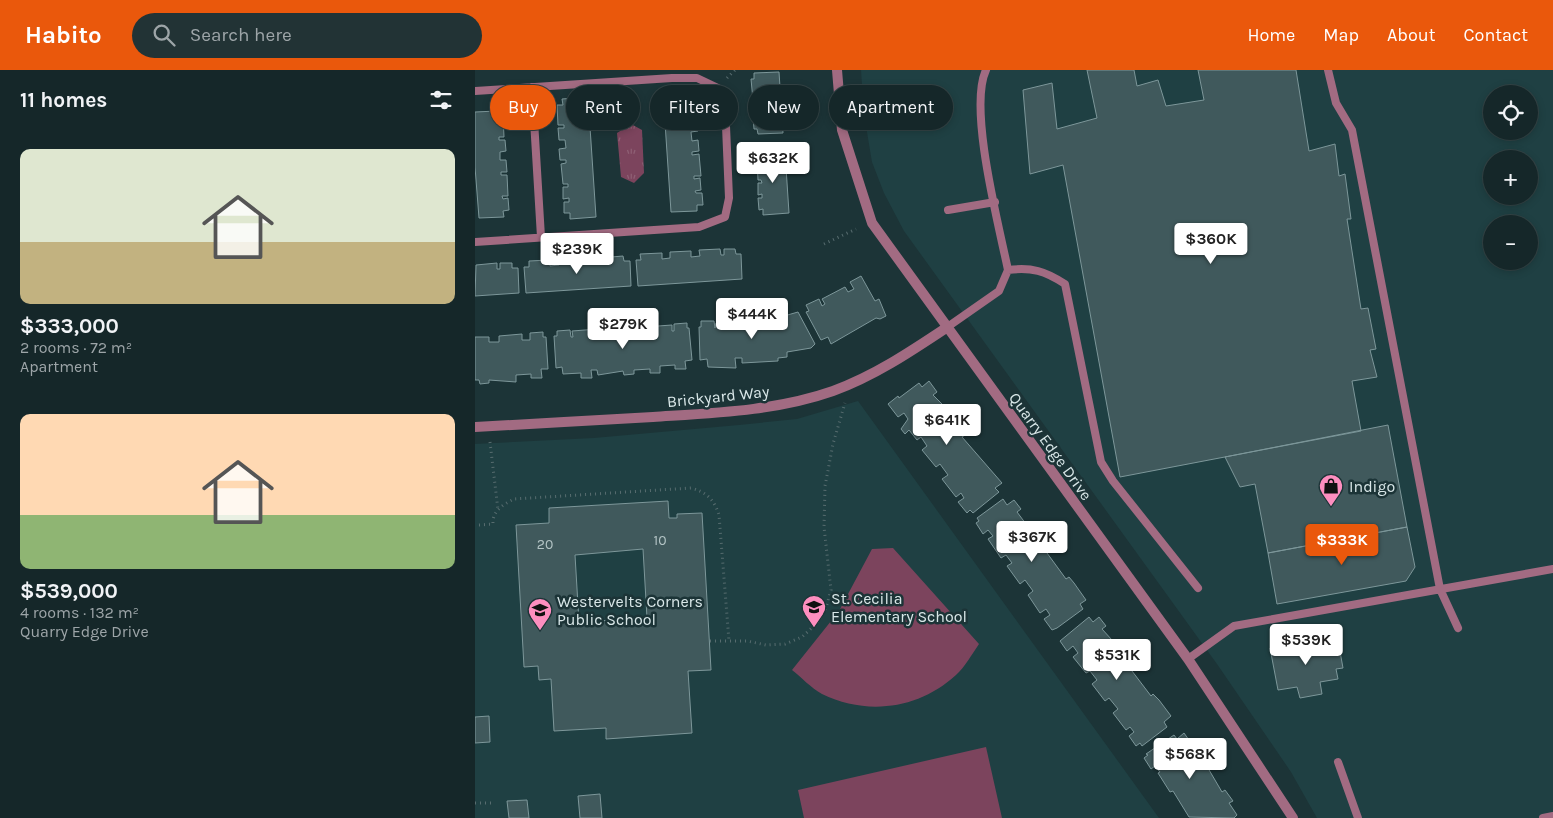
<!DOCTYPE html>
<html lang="en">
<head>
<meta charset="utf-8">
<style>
	body { margin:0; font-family:Karla,sans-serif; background:#223335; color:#f1f3f6; height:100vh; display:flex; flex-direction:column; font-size:19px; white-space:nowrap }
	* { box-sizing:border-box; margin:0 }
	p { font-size:16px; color:#9da5a8 }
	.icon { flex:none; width:28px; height:28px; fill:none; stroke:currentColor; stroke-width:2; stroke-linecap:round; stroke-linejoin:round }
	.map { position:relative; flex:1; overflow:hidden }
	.side { display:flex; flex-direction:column; background:#152729; width:475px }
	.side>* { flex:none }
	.banner { position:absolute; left:15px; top:15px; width:475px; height:45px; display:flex; gap:10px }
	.buttons { position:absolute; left:1008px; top:15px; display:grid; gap:10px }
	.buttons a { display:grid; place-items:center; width:55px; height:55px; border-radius:50%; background:#152729; box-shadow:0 2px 8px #0003,0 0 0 1px #344446; font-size:25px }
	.price { position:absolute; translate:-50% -42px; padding:0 11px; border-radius:5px; background:#fff; color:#222; font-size:16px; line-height:32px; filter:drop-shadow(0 1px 2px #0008) }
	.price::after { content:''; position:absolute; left:50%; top:30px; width:15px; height:11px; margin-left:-8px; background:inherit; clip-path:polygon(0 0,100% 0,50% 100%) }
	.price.selected { background:#ea580c; color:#fff }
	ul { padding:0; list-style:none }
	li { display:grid; align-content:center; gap:10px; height:265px; padding:0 20px }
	li span { display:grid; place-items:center; height:155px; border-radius:10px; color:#555 }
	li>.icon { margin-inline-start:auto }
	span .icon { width:90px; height:90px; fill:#fffc; stroke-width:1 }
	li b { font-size:21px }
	h2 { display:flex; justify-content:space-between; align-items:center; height:60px; padding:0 20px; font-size:21px }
	.tag { padding:0 18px; border-radius:22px; background:#152729; box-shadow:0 2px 8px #0003,0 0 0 1px #344446; font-size:18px; line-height:45px }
	.tag.selected { background:#ea580c; color:#fff }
	header { display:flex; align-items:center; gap:30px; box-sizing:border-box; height:70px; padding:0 25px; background:#ea580c; color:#fff }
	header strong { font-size:24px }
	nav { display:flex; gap:28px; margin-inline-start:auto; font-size:18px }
	.search { width:350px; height:45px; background:#223335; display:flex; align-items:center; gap:12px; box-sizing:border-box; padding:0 18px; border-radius:28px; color:#9da5a8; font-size:19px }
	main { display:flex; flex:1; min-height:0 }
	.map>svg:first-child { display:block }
	.built { fill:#1f4043; fill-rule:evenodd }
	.green { fill:#7c445d }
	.park { fill:url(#park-tufts) }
	.building { fill:#40595c; stroke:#7d979a; fill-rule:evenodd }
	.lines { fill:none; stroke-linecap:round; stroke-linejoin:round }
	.path { stroke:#576c6f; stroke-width:3; stroke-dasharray:1 4; stroke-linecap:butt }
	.lane { stroke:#a26b82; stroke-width:8 }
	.street { stroke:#a26b82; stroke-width:10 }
	.labels { text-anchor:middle; stroke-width:5; stroke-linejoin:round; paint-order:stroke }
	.number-label { font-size:14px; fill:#b3c4c5 }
	.street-label { font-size:16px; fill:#d9e7e8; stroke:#1c3437 }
	.poi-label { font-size:16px; fill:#d9e7e8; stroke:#1c3437; text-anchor:start }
</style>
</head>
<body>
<header>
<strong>Habito</strong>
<div class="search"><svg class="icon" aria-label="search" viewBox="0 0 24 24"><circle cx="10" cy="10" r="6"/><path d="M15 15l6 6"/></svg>Search here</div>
<nav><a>Home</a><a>Map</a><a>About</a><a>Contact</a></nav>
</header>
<main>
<section class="side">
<h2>11 homes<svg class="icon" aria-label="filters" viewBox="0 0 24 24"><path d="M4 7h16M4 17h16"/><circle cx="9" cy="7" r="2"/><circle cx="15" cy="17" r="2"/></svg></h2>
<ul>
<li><span style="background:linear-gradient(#dfe7d0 60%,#c2b280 0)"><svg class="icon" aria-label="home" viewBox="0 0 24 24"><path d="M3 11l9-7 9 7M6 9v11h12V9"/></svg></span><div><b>$333,000</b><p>2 rooms · 72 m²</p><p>Apartment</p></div></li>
<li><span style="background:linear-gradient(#ffd9b3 65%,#8fb573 0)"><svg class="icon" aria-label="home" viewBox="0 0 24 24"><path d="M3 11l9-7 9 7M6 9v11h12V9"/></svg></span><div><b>$539,000</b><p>4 rooms · 132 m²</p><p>Quarry Edge Drive</p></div></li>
</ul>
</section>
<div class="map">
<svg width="1078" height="748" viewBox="0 0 1078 748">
	<defs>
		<pattern id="park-tufts" width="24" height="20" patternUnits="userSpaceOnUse" patternTransform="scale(1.25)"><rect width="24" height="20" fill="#7c445d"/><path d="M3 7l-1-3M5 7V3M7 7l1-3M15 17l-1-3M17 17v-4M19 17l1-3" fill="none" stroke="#8e5f74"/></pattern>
	</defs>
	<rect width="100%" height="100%" fill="#1c3437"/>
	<path class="built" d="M386,0h692v748h-236l-26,-46 -74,-108 -313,-433 -20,-38 -12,-31 -8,-48zM1016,24h38v37h-38zM1016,89h38v37h-38zM1016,154h38v37h-38z
		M383,331l301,417h-684v-374l119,-6 145,-13 58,-6z"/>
	<path class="green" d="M418,478l86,96c-7,10 -14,23 -23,31 -37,34 -89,41 -134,19 -11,-6 -21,-17 -30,-24l47,-59 33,-62z
		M511,677l16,71h-198l-6,-28z"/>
	<path class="park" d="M156,54l11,6 2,43 -10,10 -13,-6 -4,-44z"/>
	<path class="building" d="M612,0h47l3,16 21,-6 8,26 38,-6 -6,-30h98l13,81 26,-7 4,32 6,-2 6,45h-4l14,90 7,-1 8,41 -6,1 7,27 -25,4 9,50 -241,46 -57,-312 -33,9 -7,-84 29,-7 5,46 40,-11z
		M304,2l4,61 -25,1 -1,-5h-3l-1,-11 4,-1v-3h-4l-1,-11h4l-1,-3h-2l-2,-21h3v-6z
		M214,21v5h7l1,21h-6v3h6l1,11 -7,1 1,9 6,-1 1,11 -7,1v3l7,-1 2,22h-7v3l6,-1 1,12 -6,1 1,2h6l1,12h-6v6l-26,1 -8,-119z
		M113,27l8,120 -26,2v-6h-6v-11h5v-4l-6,1v-12h5v-3h-5l-2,-20 5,-1v-3h-6l-1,-11 7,-1 -1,-8h-6l-1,-12h6v-3h-6l-1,-20h6l-1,-6z
		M22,41v5h6l1,21h-5v3h6l1,11 -6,1v8h6l1,12h-6v3h6l1,21h-6l1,3 5,-1 1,12 -6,1 1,6 -25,1 -4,-51v-55z
		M310,82l4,61 -26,2v-6l-4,1 -1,-12h4v-4l-4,1v-12h4l-1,-3h-3l-1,-20h3v-7z
		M245,179l1,6h3v-6h11l1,5h5l1,25 -104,7 -2,-26h5l-1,-6 22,-1v6l8,-1v-6l21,-1v6l9,-1 -1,-6z
		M133,186l1,6h2v-5l12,-1 1,5h6l1,25 -105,7 -2,-26h5v-6l21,-1v6l9,-1v-6l20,-1 1,6 9,-1 -1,-6z
		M22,193v6h3v-6h12v5h6l1,25 -44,3 1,-31z
		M386,206l14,25 4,-2 7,17 -6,3 -4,-1 -45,26 -3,-7 -7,3 -15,-28 3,-1 -3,-6 13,-6 3,7 3,-2 -3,-5 23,-12 3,5 6,-3 -4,-7z
		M323,242l17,32 -4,4 -24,4v5l-9,1v3l-36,2v-5h-7l1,10 -28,-1 -1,-8 -7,1 -1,-33h2v-6h13l1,7 1,-5 14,-1v-3h12l1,6 13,-1 -1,-6 22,-3v5h7v-4z
		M212,253v5h2l3,32 -7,1 1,8h-11v-4l-15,1v7h-10v-4l-16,1v4l-10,1 -1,-4 -25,4 -1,-5h-6l1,8h-11v-5l-18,1 -1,-7 -6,1 -2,-32h3v-5l13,-1 1,7h2l-1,-6 26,-2 1,7 13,-1v-6l21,-2 1,6h11l-1,-6 28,-2v6h2v-7z
		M68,262v5h3l2,32h-7l1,9h-11v-4l-15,1v7l-27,-2v3l-9,1 -1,-4h-4v-43h14v5h10v-6l23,-2v6h8v-7z
		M454,311l8,11 -4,3 23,23 9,17 -3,2 40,46 -7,5 4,4 -26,21 -3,-3 -3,3 -9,-11 6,-4 -3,-5 -5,4 -14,-18 6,-4 -8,-11 -4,3 -14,-17 5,-4 -6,-9 -4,3 -8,-10 -4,4 -4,-5 7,-10 -4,-6 -6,4 -10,-13 10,-8 1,2 20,-15 3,4z
		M913,355l19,102 -139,26 -13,-69 -15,3 -15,-30z
		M528,429l4,6 7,-5 7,9 -4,3 9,12 3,-2 5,7 1,-1 11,15 4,8 -3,2 19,26 3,-2 5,6 12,17 -6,4 3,5 -26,19 -5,2 -8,-11 6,-4 -4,-6 -6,4 -12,-18 5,-4 -8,-11 -5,4 -13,-18 5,-3 -6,-8 -5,3 -13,-19 5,-3 -5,-6 -5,4 -7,-11 3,-2 -2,-3z
		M193,431l1,17h8v-4l25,-1 9,157 -23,1 4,62 -86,6v-11l-52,3 -3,-52 -12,1 -1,-14 -14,1 -8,-142 33,-2v-15zM168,479l4,69 -68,4 -4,-67z
		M932,457l8,40 -9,14 -129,23 -9,-51z
		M614,547l4,5 6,-5 7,9 -4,3 29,32 4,8 -3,2 19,25 2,-2 6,6 12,16 -7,6 3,5 -25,19 -2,-3 -4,3 -7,-10 5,-4 -4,-5 -4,3 -13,-17 5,-4 -9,-11 -4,3 -13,-17 5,-4 -7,-9 -4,2 -13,-16 5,-4 -5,-7 -6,5 -7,-10z
		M855,567l2,10 7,-1 4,22 -7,1 2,10 -18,3 2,12 -22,4 -3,-11 -19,3 -8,-42z
		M14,646l1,26 -15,1v-26z
		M709,663l7,10 -4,2 3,5 3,-3 4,7 -2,2h3l5,9 2,-2 17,29 3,-2 8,11 -4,2 8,12 -3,3 -45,-1 -16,-26 -3,1 -12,-19 2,-1 -5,-6 -4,3 -7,-11 4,-3 -2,-1 28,-19 3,4z
		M125,724l2,24h-22l-2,-22z
		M52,730l2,18h-20l-2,-17z"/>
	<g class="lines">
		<path class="path" d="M252,8l8,-8
			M349,174l32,-15
			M15,372l8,68
			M4,455l14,-1c-1,-13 11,-20 21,-25l177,-11c15,4 23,11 28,27l10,126
			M235,571h37l19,4 19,-1 17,-7 14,-13 10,-16 5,-18 -7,-63 1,-41 8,-42 12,-41
			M0,733h16"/>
		<path class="lane" d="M853,0l8,33 16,27 88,459 18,39
			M57,17l9,150
			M0,21l197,-13h25l21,10 7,14 4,96 -4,19 -26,10 -224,15
			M473,140l47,-8
			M533,200c24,-3 37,1 57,14l36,178 12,19 85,107
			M471,258l53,-37 9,-21c-9,-44 -40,-162 -22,-200
			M713,589l46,-33 319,-57
			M863,692l20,56
			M1068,748l10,-2"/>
		<path class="street" d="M362,0l5,60 30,93 316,436 105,159
			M0,357c59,-3 119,-7 178,-10 61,-4 123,-6 180,-26 41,-15 77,-39 113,-63"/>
	</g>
	<defs>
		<g id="shop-pin" transform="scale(1.25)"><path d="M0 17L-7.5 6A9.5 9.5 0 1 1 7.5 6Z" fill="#fd8ebf" stroke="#1c3437"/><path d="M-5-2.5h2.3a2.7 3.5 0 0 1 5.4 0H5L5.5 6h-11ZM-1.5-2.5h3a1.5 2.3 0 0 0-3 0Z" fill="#111"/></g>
		<g id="school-pin" transform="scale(1.25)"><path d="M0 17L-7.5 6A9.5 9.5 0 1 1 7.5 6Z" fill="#fd8ebf" stroke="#1c3437"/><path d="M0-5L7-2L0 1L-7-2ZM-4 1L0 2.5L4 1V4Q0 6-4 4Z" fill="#111"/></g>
	</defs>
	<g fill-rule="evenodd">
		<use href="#shop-pin" x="856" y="416"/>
		<use href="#school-pin" x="339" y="537"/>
		<use href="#school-pin" x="65" y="540"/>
	</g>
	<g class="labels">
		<g class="number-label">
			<text x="185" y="475">10</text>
			<text x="70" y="479">20</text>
		</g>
		<g class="street-label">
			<text transform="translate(243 326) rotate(-6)" y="6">Brickyard Way</text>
			<text transform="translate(576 376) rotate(54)" y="6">Quarry Edge Drive</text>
		</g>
		<g class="poi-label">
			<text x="874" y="422">Indigo</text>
			<text x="356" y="534">St. Cecilia<tspan x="356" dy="18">Elementary School</tspan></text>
			<text x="82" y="537">Westervelts Corners<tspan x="82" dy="18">Public School</tspan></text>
		</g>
	</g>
</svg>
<div class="buttons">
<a><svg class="icon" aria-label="locate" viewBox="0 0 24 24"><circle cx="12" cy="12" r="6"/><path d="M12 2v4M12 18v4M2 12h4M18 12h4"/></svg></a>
<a>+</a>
<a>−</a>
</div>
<b class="price" style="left:298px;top:114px">$632K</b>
<b class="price" style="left:736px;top:195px">$360K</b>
<b class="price" style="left:102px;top:205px">$239K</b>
<b class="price" style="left:277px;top:270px">$444K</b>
<b class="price" style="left:148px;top:280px">$279K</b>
<b class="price" style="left:472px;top:376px">$641K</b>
<b class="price" style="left:557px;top:493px">$367K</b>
<b class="price selected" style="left:867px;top:496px">$333K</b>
<b class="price" style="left:831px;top:596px">$539K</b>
<b class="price" style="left:642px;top:611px">$531K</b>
<b class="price" style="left:715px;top:710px">$568K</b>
<div class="banner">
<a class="tag selected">Buy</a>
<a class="tag">Rent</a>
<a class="tag">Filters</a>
<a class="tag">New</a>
<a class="tag">Apartment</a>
</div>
</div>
</main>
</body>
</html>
